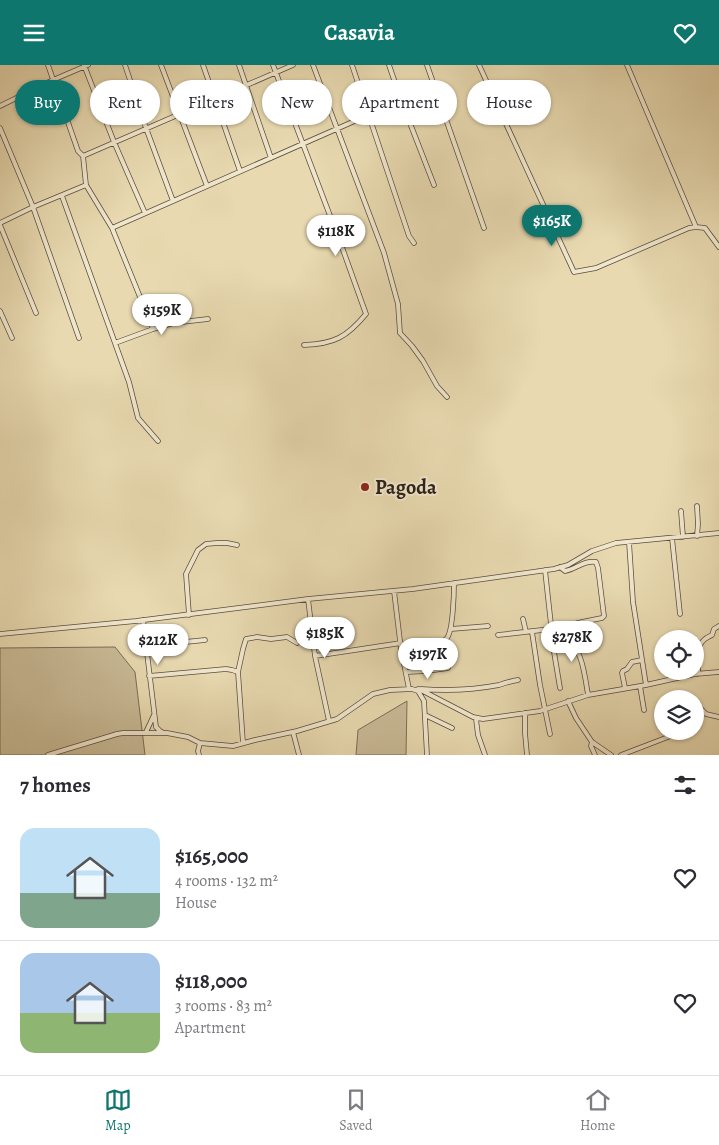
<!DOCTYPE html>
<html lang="en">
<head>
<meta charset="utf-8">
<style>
	body { margin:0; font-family:Alegreya,serif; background:#f2f2f3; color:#2b2b33; height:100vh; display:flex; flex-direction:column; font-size:19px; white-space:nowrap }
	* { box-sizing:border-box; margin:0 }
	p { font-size:16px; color:#7c7c81 }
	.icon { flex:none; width:28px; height:28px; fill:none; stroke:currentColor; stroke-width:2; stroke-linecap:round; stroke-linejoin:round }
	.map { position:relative; height:690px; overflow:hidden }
	.panel { display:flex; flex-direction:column; background:#fff; flex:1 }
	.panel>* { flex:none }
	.banner { position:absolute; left:15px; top:15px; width:690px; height:45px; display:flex; gap:10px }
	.buttons { position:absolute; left:654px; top:565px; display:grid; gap:10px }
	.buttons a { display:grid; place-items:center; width:50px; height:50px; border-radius:50%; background:#fff; box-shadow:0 1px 4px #0004; font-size:25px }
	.price { position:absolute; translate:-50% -42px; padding:0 11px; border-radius:18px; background:#fff; color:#222; font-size:16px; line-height:32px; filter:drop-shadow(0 1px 2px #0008) }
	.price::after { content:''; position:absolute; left:50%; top:30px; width:15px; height:11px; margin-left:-8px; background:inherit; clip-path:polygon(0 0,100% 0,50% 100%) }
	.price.active { background:#0f766e; color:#fff }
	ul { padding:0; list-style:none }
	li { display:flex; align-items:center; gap:15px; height:125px; padding:0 20px }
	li+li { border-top:1px solid #e1e1e2 }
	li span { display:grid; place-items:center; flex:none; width:140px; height:100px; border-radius:15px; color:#555 }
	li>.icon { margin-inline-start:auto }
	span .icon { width:60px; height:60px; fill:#fffc; stroke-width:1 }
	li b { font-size:21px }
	h2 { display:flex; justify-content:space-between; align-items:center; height:60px; padding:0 20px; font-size:21px }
	.chip { padding:0 18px; border-radius:22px; background:#fff; box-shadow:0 1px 4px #0004; font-size:18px; line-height:45px }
	.chip.active { background:#0f766e; color:#fff }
	header { display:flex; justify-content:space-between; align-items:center; height:65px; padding:0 20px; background:#0f766e; color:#fff; font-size:22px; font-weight:600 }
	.menu { display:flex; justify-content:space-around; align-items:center; height:70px; border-top:1px solid #e1e1e2; background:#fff; font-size:14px; color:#7c7c81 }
	.menu a { display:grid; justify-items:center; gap:2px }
	.menu .active { color:#0f766e }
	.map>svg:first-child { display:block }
	.green { fill:#c8ba96; stroke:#7a6d58 }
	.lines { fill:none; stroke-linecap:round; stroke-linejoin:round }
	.street-casing { stroke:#5a4e3f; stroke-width:5.5 }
	.street { stroke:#f0e6cc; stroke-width:4 }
	.poi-dot { fill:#8f2418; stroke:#f0e6cc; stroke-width:2 }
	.labels { text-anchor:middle; stroke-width:4; stroke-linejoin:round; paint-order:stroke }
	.poi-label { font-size:20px; font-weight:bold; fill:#2b2019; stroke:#f0e6cc; text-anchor:start }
</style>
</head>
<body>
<header><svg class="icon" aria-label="menu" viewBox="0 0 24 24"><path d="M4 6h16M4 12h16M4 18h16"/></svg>Casavia<svg class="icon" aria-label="heart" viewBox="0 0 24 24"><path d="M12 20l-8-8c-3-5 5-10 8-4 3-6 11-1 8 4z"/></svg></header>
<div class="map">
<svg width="719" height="690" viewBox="0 0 719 690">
	<rect width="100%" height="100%" fill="#e8d9b0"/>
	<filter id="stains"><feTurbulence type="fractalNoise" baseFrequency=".004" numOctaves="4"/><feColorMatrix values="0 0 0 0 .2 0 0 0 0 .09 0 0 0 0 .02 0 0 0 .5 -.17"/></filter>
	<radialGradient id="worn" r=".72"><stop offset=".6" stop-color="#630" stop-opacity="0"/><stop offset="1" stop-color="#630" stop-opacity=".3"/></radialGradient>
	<path class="green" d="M115,582l20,25 10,83h-145v-107z
		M407,636l-1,54h-50l2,-25z"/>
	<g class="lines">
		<g class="street-casing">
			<path id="street" d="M48,0l30,86 5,5 3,29 26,43 41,101
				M84,0l30,77 31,71
				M125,0l21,63 27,73
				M161,0l46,121
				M203,0l37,106
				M239,0l32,93
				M273,0l70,185 23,64c-19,23 -32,30 -62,31
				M313,0l71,188 14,51 2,29 12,13 11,15 14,25 10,11
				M352,0l57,171 5,7
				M389,0l12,35 33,85
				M427,0l57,163
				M479,0l95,207 22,-4 93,-40 7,-1 9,1 14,19
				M627,0l69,162
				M0,41l53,-26 35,-15
				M0,63l33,79 46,131
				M83,91l210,-91
				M62,131l67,186 9,36 20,23
				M0,158l33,-16 53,-22
				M0,160l36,88
				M112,163l322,-142
				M0,246l12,27
				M115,278l38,-14 20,-6 35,-4
				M697,441l1,18 -1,12
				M681,446l2,26
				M672,473l8,76
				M629,477l4,60 13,83
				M545,505l9,82 6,36
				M394,526l7,58 8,40
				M308,534l7,57 14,65
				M189,550l-3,-41 12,-24 8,-6 11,-1h10l10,2
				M523,554l3,13
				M143,555l13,107 4,4 2,1
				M560,563c22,20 24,41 28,67
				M451,564l37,-3
				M532,567l8,53 10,49
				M0,569l136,-13 172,-22 105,-10 141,-20 14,-4 24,-14 24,-8 103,-10
				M498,570l62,-7 22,-6 20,-4 2,-2 -6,-48 -2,-6c-12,-2 -20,7 -31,9l-5,-4
				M146,581l59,-6
				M401,584c12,-1 38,-2 46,-11 6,-8 7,-44 7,-55
				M315,591l86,-13
				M406,607l21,-1 21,-3
				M698,609l1,-27c3,-7 7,-9 13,-12l2,-6 5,-3
				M149,611l77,-7 6,1 6,2
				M640,621l4,24
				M625,623l-3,-15 1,-2 4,-2 5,-7 10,-2
				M421,624c26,2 52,1 78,-4 6,-2 12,-4 19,-5
				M415,625l4,-1 54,28 10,2 57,-8 48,-16 58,-10 49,-11 24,-2
				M568,636l8,17 16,24 19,13
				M698,641l8,8 13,3
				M525,648v20l2,22
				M425,650l27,13
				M476,654l2,16 7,20
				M146,667l8,-17
				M293,667l6,23
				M592,677l-1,4 4,9
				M243,678l-5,-71 5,-23 3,-10 11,-2 14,2 16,-2 10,6
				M48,690l69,-21 6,-1h44l21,4 12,6 33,3 22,-6 42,-9 40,-12 36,-25 17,-4 22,-1 6,2 6,10 3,54
				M199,690l-1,-4 2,-8
				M621,690l47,-18 9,-6"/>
		</g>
		<use href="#street" class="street"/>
	</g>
	<circle class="poi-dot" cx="365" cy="422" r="5"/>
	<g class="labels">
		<g class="poi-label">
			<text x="375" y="429">Pagoda</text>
		</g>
	</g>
	<rect width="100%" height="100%" filter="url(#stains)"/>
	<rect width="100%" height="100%" fill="url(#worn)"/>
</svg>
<div class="buttons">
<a><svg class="icon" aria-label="locate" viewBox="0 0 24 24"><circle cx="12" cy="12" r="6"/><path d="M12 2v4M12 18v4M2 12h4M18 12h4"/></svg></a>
<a><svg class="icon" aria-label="layers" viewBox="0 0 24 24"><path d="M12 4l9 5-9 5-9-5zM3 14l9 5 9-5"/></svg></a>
</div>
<b class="price active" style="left:552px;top:182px">$165K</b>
<b class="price" style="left:336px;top:192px">$118K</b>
<b class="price" style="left:162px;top:271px">$159K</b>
<b class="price" style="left:325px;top:594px">$185K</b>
<b class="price" style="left:572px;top:598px">$278K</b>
<b class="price" style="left:158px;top:601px">$212K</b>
<b class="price" style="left:428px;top:615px">$197K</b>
<div class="banner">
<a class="chip active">Buy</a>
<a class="chip">Rent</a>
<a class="chip">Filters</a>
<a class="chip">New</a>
<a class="chip">Apartment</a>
<a class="chip">House</a>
</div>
</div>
<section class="panel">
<h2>7 homes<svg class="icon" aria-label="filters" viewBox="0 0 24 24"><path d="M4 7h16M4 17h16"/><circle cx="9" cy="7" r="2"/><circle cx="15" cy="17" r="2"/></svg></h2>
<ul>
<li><span style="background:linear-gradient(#bfe0f5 65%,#7fa58c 0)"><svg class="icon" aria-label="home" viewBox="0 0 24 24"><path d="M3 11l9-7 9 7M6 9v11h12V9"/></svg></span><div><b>$165,000</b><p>4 rooms · 132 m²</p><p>House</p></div><svg class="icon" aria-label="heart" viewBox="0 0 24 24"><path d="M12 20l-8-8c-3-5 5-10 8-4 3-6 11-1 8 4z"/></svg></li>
<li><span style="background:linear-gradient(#a9c7e8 60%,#8fb573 0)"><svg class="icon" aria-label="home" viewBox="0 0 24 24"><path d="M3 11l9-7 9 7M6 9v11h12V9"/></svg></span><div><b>$118,000</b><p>3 rooms · 83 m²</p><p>Apartment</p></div><svg class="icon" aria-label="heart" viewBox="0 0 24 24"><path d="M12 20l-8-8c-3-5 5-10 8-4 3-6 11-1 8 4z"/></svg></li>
</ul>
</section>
<nav class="menu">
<a class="active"><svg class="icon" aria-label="map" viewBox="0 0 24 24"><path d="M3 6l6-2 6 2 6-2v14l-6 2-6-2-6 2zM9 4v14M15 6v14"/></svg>Map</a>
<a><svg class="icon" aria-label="saved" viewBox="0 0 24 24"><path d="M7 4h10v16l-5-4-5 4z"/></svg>Saved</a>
<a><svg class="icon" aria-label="home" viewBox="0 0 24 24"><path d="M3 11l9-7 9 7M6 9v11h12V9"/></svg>Home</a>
</nav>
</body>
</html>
